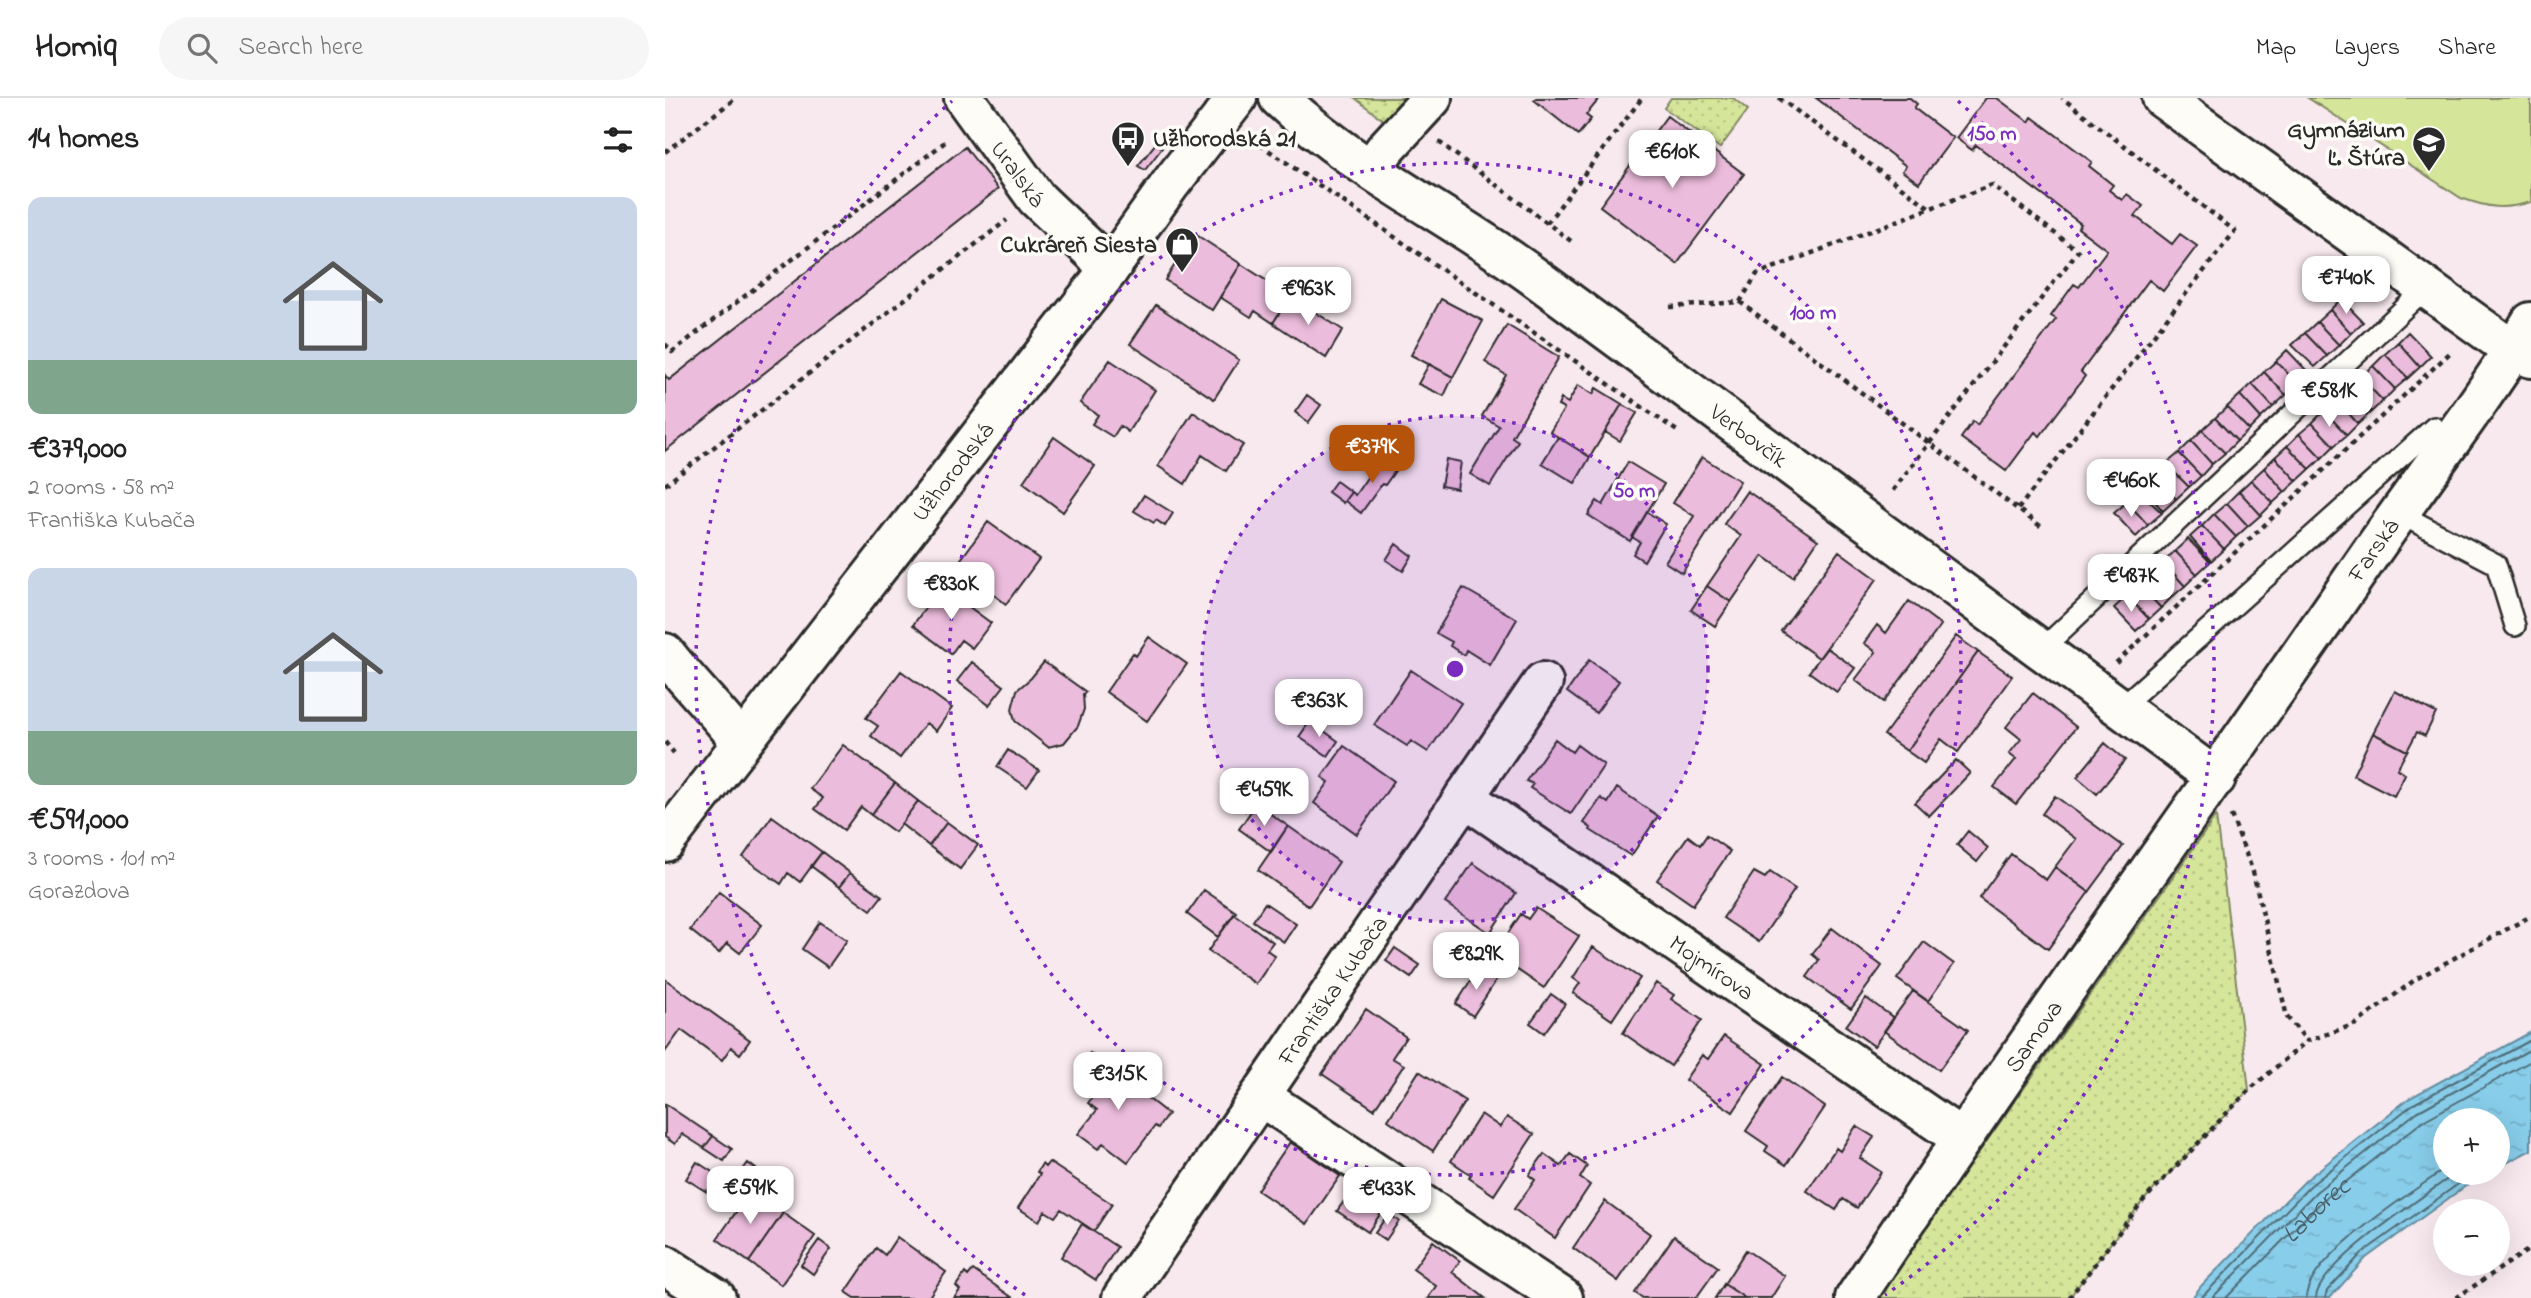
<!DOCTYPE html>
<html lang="en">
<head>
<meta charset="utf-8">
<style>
	body { margin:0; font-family:"Indie Flower",sans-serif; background:#f6f6f6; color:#222; height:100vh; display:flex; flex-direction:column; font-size:26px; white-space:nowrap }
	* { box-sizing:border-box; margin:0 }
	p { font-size:23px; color:#767676 }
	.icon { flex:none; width:38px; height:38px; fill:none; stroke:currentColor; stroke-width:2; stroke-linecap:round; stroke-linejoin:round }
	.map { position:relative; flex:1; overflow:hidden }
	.sheet { display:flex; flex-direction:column; background:#fff; width:665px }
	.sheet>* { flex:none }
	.controls { position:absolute; left:1768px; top:1010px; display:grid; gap:14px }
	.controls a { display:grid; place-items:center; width:77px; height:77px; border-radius:50%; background:#fff; box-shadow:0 7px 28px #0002; font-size:35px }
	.price { position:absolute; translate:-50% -60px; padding:0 16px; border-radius:14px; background:#fff; color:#222; font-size:23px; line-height:46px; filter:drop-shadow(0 2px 4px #0008) }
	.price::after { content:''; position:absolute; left:50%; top:42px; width:21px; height:16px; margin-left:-10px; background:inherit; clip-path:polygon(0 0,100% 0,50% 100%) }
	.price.on { background:#b45309; color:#fff }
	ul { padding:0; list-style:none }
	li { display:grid; align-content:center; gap:14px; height:371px; padding:0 28px }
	li span { display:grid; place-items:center; height:217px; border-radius:14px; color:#555 }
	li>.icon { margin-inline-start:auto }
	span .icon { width:126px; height:126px; fill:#fffc; stroke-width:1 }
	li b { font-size:30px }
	h2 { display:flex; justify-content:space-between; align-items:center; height:84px; padding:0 28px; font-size:30px }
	header { display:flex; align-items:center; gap:42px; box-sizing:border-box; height:98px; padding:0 35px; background:#fff; border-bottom:2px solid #e0e0e0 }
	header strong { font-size:33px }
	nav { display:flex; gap:38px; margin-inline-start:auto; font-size:24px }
	.search { width:490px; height:63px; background:#f6f6f6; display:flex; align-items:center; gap:18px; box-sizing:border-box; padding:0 24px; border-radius:38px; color:#767676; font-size:26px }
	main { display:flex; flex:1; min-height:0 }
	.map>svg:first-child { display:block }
	.green { fill:#d5e69a; stroke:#808862; stroke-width:2 }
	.park { fill:url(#park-dots); stroke:#808862; stroke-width:2 }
	.water { fill:url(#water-ripples); stroke:#638c9e; stroke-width:2 }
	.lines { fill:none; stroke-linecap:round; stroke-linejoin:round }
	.shore { stroke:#506c77; stroke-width:2 }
	.building { fill:#ecbcdc; stroke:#2b2b2b; stroke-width:2 }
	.lane-casing { stroke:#2b2b2b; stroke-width:24 }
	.street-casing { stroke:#2b2b2b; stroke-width:44 }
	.path { stroke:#2b2b2b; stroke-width:4.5; stroke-dasharray:5 5; stroke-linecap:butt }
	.lane { stroke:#fdfcf7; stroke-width:19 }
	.street { stroke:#fdfcf7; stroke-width:38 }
	.ring { fill:none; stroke:#7b2cbf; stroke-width:3.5; stroke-dasharray:3.5 7 }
	.labels { text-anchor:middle; stroke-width:7; stroke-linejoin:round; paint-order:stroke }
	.poi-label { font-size:24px; font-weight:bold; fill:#2b2b2b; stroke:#fdfcf7; text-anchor:end }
	.street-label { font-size:24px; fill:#2b2b2b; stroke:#fdfcf7 }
	.water-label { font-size:26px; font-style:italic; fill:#475c64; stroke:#fdfcf7 }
	.centre { fill:#7b2cbf; stroke:#fdfcf7; stroke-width:3.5 }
	.ring-label { font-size:21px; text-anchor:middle; font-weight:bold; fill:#7b2cbf; stroke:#fdfcf7; stroke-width:7; stroke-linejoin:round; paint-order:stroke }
</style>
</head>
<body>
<header>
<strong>Homiq</strong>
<div class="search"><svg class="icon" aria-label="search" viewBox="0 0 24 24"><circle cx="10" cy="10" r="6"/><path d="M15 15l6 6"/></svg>Search here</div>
<nav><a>Map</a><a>Layers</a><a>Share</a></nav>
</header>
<main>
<section class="sheet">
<h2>14 homes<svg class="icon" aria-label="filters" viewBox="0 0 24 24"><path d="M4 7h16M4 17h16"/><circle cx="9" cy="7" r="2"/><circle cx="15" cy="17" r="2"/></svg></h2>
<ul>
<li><span style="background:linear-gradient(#c9d6e8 75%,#7fa58c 0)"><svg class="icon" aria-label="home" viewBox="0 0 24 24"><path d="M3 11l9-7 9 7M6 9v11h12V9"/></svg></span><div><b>€379,000</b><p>2 rooms · 58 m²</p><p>Františka Kubača</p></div></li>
<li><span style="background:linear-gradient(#c9d6e8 75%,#7fa58c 0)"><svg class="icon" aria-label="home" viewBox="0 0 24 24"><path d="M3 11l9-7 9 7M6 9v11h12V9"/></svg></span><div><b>€591,000</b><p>3 rooms · 101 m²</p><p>Gorazdova</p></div></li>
</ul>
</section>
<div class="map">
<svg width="1866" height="1200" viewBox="0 0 1866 1200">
	<defs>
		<pattern id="park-dots" width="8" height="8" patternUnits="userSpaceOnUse" patternTransform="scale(1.75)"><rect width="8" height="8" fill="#d5e69a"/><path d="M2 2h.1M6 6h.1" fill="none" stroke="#b7c585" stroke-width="1.8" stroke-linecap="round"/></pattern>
		<pattern id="water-ripples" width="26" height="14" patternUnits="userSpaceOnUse" patternTransform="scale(1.75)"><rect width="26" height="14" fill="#88cdea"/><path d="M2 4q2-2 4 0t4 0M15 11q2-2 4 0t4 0" fill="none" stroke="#76b0c9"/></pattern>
	</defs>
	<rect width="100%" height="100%" fill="#f8e9ef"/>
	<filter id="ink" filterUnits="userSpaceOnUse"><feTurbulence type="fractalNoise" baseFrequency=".0143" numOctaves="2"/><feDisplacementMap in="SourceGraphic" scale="14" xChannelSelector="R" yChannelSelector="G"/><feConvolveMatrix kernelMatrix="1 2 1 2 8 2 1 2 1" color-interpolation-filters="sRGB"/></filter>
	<g filter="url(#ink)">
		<path class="green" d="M1643,0h223v104c-28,8 -42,6 -70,-4z"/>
		<path class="park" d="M690,0h60l-28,25z
			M1006,0h62l15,12 -28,38 -56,-40z
			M1551,718l33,274 -107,112 -73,96h-193z"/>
		<path class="water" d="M1866,934v118l-34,18v-48h-52v52l45,1 -23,12 -101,73 -36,40h-138l10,-13 104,-105 102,-81z"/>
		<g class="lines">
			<g class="shore">
				<path d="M1536,1200l109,-112 102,-81 119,-65"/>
				<path d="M1547,1200l104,-106 101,-80 114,-63"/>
				<path id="s1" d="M1561,1200l97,-98 100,-79 108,-60"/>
				<path d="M1641,1200c1,-40 106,-106 139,-129"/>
				<path d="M1651,1200c2,-34 112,-104 141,-126"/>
				<path d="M1660,1200l2,-7 35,-38 113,-81"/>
			</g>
		</g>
		<path class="building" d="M871,0h64l-14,17 5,4 -13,16 -44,-35z
			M1151,0h94l7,6 -3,4 39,30 -34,45 -17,-12 4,-5z
			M1321,0h11l32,24 3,-5 60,45 -3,4 24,19 -4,5 13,10 5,-6 16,12 -8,10 37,28 8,-10 17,12 -34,45 -14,-11 -68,92 4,4 -45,60 -5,-4 -29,39 -45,-33 12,-17 4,4 79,-106 -5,-3 23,-32 5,3 28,-37 -29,-22 3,-4 -105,-79 -4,5 -16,-12z
			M1002,18l77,58 -67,90 -77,-58z
			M491,45l6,5 -17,22 -7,-4z
			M300,49l33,42 -333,262v-76l4,5z
			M530,136l46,30 -29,46 -47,-30z
			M576,166l49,32 -17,27 -18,-12 -4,6 -31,-20z
			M625,198l53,34 -17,28 -53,-35z
			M776,201l42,22 -30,56 -42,-22z
			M1676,201l22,23 -12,11 -21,-23z
			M491,207l83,55 -25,39 -84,-55z
			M1665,212l21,23 -12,12 -22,-23z
			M1652,224l22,23 -12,11 -22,-23z
			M842,227l52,32 -47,80 6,4 -28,45 -20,-12 29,-48 -17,-10 24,-41 -21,-13z
			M1743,234l23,24 -11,11 -22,-25z
			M1640,235l22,23 -12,11 -23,-22z
			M1733,244l22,25 -12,11 -23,-24z
			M1622,252l22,23 -11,11 -22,-23z
			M1720,256l23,24 -13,11 -22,-23z
			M445,262l45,30 -27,42 -8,-6 -7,11 -21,-13 6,-9 -18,-12z
			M1611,263l22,23 -12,11 -22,-23z
			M764,266l24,13 -9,19 -26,-12z
			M1708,268l22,23 -12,12 -23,-24z
			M1599,274l22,23 -13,12 -21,-23z
			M1695,279l23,24 -12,11 -23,-23z
			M1587,286l21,23 -12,11 -21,-23z
			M913,287l15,9 3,-6 26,16 -32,53 -40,-25 14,-23 -6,-3 3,-7 7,4z
			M1683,291l23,23 -13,12 -21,-24z
			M642,297l14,10 -13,18 -13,-11z
			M1575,297l21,23 -12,12 -22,-23z
			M1672,302l21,24 -11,11 -23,-24z
			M957,306l15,9 -17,28 -15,-9z
			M1562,309l22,23 -12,11 -22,-23z
			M1659,313l23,24 -13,11 -22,-23z
			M528,314l50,33 -17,26 -24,-16 -17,29 -27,-18z
			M1550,320l22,23 -12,12 -23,-23z
			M1647,325l22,23 -12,12 -23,-24z
			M1537,332l23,23 -13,11 -21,-23z
			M1634,336l23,24 -12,11 -23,-23z
			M389,339l41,29 -32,46 -40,-30z
			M893,339l32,20 -15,26 -33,-20z
			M1526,343l21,23 -11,12 -22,-23z
			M1622,348l23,23 -13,12 -22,-24z
			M1514,355l22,23 -12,11 -23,-23z
			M717,358l15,12 -12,17 -3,-1 -21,29 -16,-12 6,-9 4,3z
			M1037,359l38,24 -58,92 -17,-11 29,-46 -21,-13z
			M1610,359l22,24 -12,11 -21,-24z
			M781,361l15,3 -4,27 -16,-3z
			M963,364l36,22 -34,57 -42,-26 9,-14 6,4z
			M1501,366l23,23 -13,12 -22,-23z
			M1599,370l21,24 -12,11 -22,-23z
			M1489,378l22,23 -13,12 -21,-24z
			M1586,382l22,23 -12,12 -22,-24z
			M671,383l15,11 -8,11 -15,-11z
			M1473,392l24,23 -14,12 -21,-23z
			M1082,393l71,49 -25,37 -30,-21 -32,46 -24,-16 34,-50 -17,-12z
			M1574,393l22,24 -13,11 -21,-23z
			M479,397l29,18 -8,13 -9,-6 -2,3 -20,-12z
			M1462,404l21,23 -12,12 -22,-24z
			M1562,405l21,23 -12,11 -22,-23z
			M982,414l19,12 -22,37 -11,-7 7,-12 -8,-5z
			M1549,416l22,23 -12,12 -22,-23z
			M323,424l51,37 -33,45 -50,-38z
			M1537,428l22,23 -13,12 -21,-24z
			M1523,441l22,23 -13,12 -22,-23z
			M731,446l16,12 -9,15 -17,-11z
			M1174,453l38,28 -58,79 -38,-27z
			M1510,453l22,23 -12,12 -22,-24z
			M1498,464l22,24 -13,11 -21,-24z
			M1486,475l21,24 -11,11 -22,-23z
			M1474,487l22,23 -12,11 -22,-23z
			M276,488l50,37 -19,25 -11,-8 -10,14 -38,-29z
			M1042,488l24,16 -16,24 -24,-16z
			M798,490l54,31 -27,46 -24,-15 -2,5 -14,-9 2,-4 -16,-9z
			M1462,498l22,23 -13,12 -22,-23z
			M1244,503l32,24 -57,77 -29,-22 21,-28 -12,-9 13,-18 9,8z
			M1291,538l22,16 -71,99 -23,-16z
			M484,539l38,27 -40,57 -41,-29 27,-39 3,3z
			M1162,550l28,20 -18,24 -28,-20z
			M1313,554l34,24 -54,76 -17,-13 -17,24 -17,-12z
			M924,562l30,21 -23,32 -29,-21z
			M307,564l32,24 -15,19 -32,-24z
			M379,564l42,30 -3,2 1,15 -6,17 -14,17 -16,4 -33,-26 -3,-12 5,-19 14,-12z
			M746,572l50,33 -33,49 -17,-11 -4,5 -33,-21z
			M236,573l51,37 -16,23 -10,-8 -26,35 -29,-22 7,-10 -12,-8z
			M1730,593l41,22 -11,23 -8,-4 -10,19 -34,-18z
			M1368,595l43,34 -60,77 -22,-17 22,-28 -7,-5 12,-15 -15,-12z
			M645,623l28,20 -10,15 -29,-19z
			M1708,635l34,18 -10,18 8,5 -11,22 -41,-21z
			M890,641l17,13 5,-7 27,20 -33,49 -41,-26 3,-4 -7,-3z
			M1440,645l20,17 -28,34 -20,-17z
			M178,647l52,38 -24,32 -10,-8 -17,23 -29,-21 8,-11 -13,-9z
			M679,648l50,35 -37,53 -43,-31 15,-21 -7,-5z
			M343,652l31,20 -12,17 -30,-20z
			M1291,662l14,13 -41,43 -14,-13z
			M230,685l23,18 -23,31 -24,-17z
			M952,690l41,28 -27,40 -41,-26 1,-2 -7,-5 17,-25 7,5z
			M1390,698l68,50 -34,46 -34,-25 21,-28 -34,-25z
			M253,703l29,21 -18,24 -28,-22z
			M591,706l32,22 -17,26 -32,-23z
			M107,718l50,36 -22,30 -12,-9 -7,11 -38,-27z
			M282,724l31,23 -18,24 -31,-23z
			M623,728l51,36 -30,44 -51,-36z
			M1303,733l20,17 -11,14 -20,-17z
			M1042,737l23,16 -37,54 -36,-25 31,-44 12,9z
			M157,754l28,21 -11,14 -28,-21z
			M1346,756l35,26 9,-13 34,25 -41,57 -69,-51z
			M808,765l43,30 -26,40 -45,-30z
			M1089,774l11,6 5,-6 25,17 -36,53 -36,-24z
			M185,775l32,23 -11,14 -32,-23z
			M539,792l32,22 -18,25 -31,-23z
			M54,794l43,33 -22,28 -13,-10 -8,10 -29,-23z
			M600,805l31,21 -12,18 -31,-21z
			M871,810l43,28 -35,52 -50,-34 27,-40 7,5z
			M569,816l39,28 -6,8 8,6 -19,28 -48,-33z
			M155,824l27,18 -19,27 -26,-18z
			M1167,830l50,38 -31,43 -44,-32 12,-17 -7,-6z
			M1259,844l30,22 -26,37 -31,-22z
			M928,849l47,31 -28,42 -39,-27 7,-10 -7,-5z
			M730,850l25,17 -9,13 -25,-17z
			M814,870l18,11 -24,37 -17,-12z
			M0,881l85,61 -10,14 -9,-7 -9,13 -41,-30 -16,22z
			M991,885l18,12 -3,4 31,21 -31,46 -48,-33z
			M1248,893l55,39 -29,40 -55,-39z
			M886,896l14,10 -21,29 -14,-10z
			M1201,900l28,20 -20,28 -28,-20z
			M701,911l40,28 -14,21 12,7 -30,44 -52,-35z
			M1059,938l41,28 -32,48 -48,-32 17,-25 6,4z
			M425,955l78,61 -10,14 -3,-2 -27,36 -25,-19 -5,6 -20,-15 19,-24 -9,-7 13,-17 -22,-18z
			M754,973l46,30 -32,50 -45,-31z
			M1117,979l43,30 -39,58 -21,-14 3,-5 -22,-15z
			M0,1006l48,32 -9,12 -22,-14 -7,10 -10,-7z
			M816,1016l19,13 7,-10 27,17 -40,61 -25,-17 2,-3 -20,-14z
			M1191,1028l18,11 -14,21 21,14 -24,36 -14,-9 -7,11 -29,-19 29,-43 4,3z
			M48,1038l19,13 -8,12 -20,-13z
			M625,1044l50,34 -33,48 -50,-34z
			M879,1056l17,12 9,-12 17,12 -7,12 10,7 -35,53 -41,-29 21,-29 -6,-5z
			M32,1064l20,13 -10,17 -21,-13z
			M384,1064l63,42 -18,27 -33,-22 -6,8 -10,-6 -6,10 -21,-13 22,-34 -3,-2 5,-8 3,3z
			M83,1065l12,9 -17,25 -14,-9z
			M688,1091l30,21 -15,22 -31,-21z
			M86,1093l32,22 -34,49 -32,-23z
			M940,1103l45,33 -32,47 -45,-33z
			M118,1115l32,23 -34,49 -32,-23z
			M723,1116l11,7 -13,19 -11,-7z
			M417,1126l35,23 -21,33 -35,-23z
			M1009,1138l44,31 -22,31h-53l-8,-5z
			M232,1139l49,35 -18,26h-73l-9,-6 30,-44 9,7z
			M154,1142l12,9 -18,25 -12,-9z
			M768,1143l27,20 -8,11 33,26h-57l8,-12 -23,-17z
			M1081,1152l39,26 -14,22h-26l-21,-14z
			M308,1172l40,28h-59l6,-8 -4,-4 9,-13 3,3z
			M1059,1186l21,14h-30z"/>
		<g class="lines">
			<g class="lane-casing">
				<path id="lane" d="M1733,415l98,51 19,62
					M1376,552l386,-363
					M1455,610l314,-281"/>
			</g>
			<g class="street-casing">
				<g id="street">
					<path id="s2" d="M299,0l72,100 59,56 13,17"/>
					<path id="s3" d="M614,0c76,72 173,118 257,180 226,167 453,334 680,500"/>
					<path d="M1497,0l352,253 17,7"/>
					<path d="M706,71l15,-21 46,-50"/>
					<path d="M0,555c24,31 52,58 76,89"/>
					<path id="s4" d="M799,699l497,341"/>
					<path id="s5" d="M0,744l443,-571 63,-88 66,-85"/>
					<path d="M595,998l303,202"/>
					<path d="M0,1167l51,33"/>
					<path id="s6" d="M457,1200l421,-616"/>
					<path id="s7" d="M1190,1200c166,-251 343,-493 513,-741 54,-78 113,-154 163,-235"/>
				</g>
			</g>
			<path class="path" d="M1114,0l151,110
				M587,41l428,294
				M774,44l132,99
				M0,54l71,-54
				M882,125l95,-125
				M1075,204l17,-28 235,-89 86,66 -188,243
				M1005,209l70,-5 303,226
				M0,246l7,8 277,-213
				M0,387l342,-265
				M1353,411l217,-278 -173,-133
				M1451,565l337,-313
				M0,644l9,11
				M1566,717l22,57 34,145 20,24
				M1404,1200l73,-96 107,-112 58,-49 49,-17 60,-45 115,-63
				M1791,1200l75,-50"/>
			<use href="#lane" class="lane"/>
			<use href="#street" class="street"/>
		</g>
	</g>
	<circle cx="790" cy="571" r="253" fill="#7b2cbf" fill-opacity=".12"/>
	<g class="ring">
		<circle cx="790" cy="571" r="253"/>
		<circle cx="790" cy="571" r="506"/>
		<path d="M360 1197A759 759 0 0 1 287 3M1293 3A759 759 0 0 1 1220 1197"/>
	</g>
	<defs>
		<g id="bus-pin" transform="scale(1.75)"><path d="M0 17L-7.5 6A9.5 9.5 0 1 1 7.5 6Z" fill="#2b2b2b" stroke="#fdfcf7"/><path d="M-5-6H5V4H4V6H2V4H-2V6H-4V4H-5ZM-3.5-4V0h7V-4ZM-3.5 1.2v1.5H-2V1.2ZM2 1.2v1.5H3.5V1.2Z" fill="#fff"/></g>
		<g id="school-pin" transform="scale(1.75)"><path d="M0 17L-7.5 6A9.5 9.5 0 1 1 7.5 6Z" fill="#2b2b2b" stroke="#fdfcf7"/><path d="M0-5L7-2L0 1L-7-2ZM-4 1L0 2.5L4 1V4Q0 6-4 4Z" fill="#fff"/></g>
		<g id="shop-pin" transform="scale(1.75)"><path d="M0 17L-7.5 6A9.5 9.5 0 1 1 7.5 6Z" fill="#2b2b2b" stroke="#fdfcf7"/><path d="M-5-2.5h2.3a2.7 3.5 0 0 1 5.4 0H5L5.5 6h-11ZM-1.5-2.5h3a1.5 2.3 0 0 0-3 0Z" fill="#fff"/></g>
	</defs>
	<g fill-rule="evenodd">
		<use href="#bus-pin" x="463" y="40"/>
		<use href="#school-pin" x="1764" y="45"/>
		<use href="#shop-pin" x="517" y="146"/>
	</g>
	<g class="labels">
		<g class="poi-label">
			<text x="1740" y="39">Gymnázium<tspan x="1740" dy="28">Ľ. Štúra</tspan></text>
			<text x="488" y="48" text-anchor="start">Užhorodská 21</text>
			<text x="492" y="154">Cukráreň Siesta</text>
		</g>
		<g class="street-label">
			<text dy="8" stroke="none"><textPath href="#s2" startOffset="93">Uralská</textPath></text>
			<text dy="8" stroke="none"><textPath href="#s3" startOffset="579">Verbovčík</textPath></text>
			<text dy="8" stroke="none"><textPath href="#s5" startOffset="469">Užhorodská</textPath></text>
			<text dy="8" stroke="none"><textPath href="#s7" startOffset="910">Farská</textPath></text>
			<text dy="8" stroke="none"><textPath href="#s4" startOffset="301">Mojmírova</textPath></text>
			<text dy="8" stroke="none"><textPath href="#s6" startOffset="373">Františka Kubača</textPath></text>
			<text dy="8" stroke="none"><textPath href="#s7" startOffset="317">Samova</textPath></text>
		</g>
		<g class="water-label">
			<text dy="9" stroke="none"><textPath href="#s1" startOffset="126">Laborec</textPath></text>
		</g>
	</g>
	<circle cx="790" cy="571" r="10" class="centre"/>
	<g class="ring-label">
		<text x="1327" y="42">150 m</text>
		<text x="1148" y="221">100 m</text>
		<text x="969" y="399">50 m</text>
	</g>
</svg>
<div class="controls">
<a>+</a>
<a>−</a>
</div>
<b class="price" style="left:1007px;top:92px">€610K</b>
<b class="price" style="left:1681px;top:218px">€740K</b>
<b class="price" style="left:643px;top:229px">€963K</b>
<b class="price" style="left:1664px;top:331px">€581K</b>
<b class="price on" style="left:707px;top:387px">€379K</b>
<b class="price" style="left:1466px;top:421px">€460K</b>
<b class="price" style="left:1466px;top:516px">€487K</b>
<b class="price" style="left:286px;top:524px">€830K</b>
<b class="price" style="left:654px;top:641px">€363K</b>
<b class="price" style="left:599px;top:730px">€459K</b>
<b class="price" style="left:811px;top:894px">€829K</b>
<b class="price" style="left:453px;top:1014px">€315K</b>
<b class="price" style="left:85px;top:1128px">€591K</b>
<b class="price" style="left:722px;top:1129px">€433K</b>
</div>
</main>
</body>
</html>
